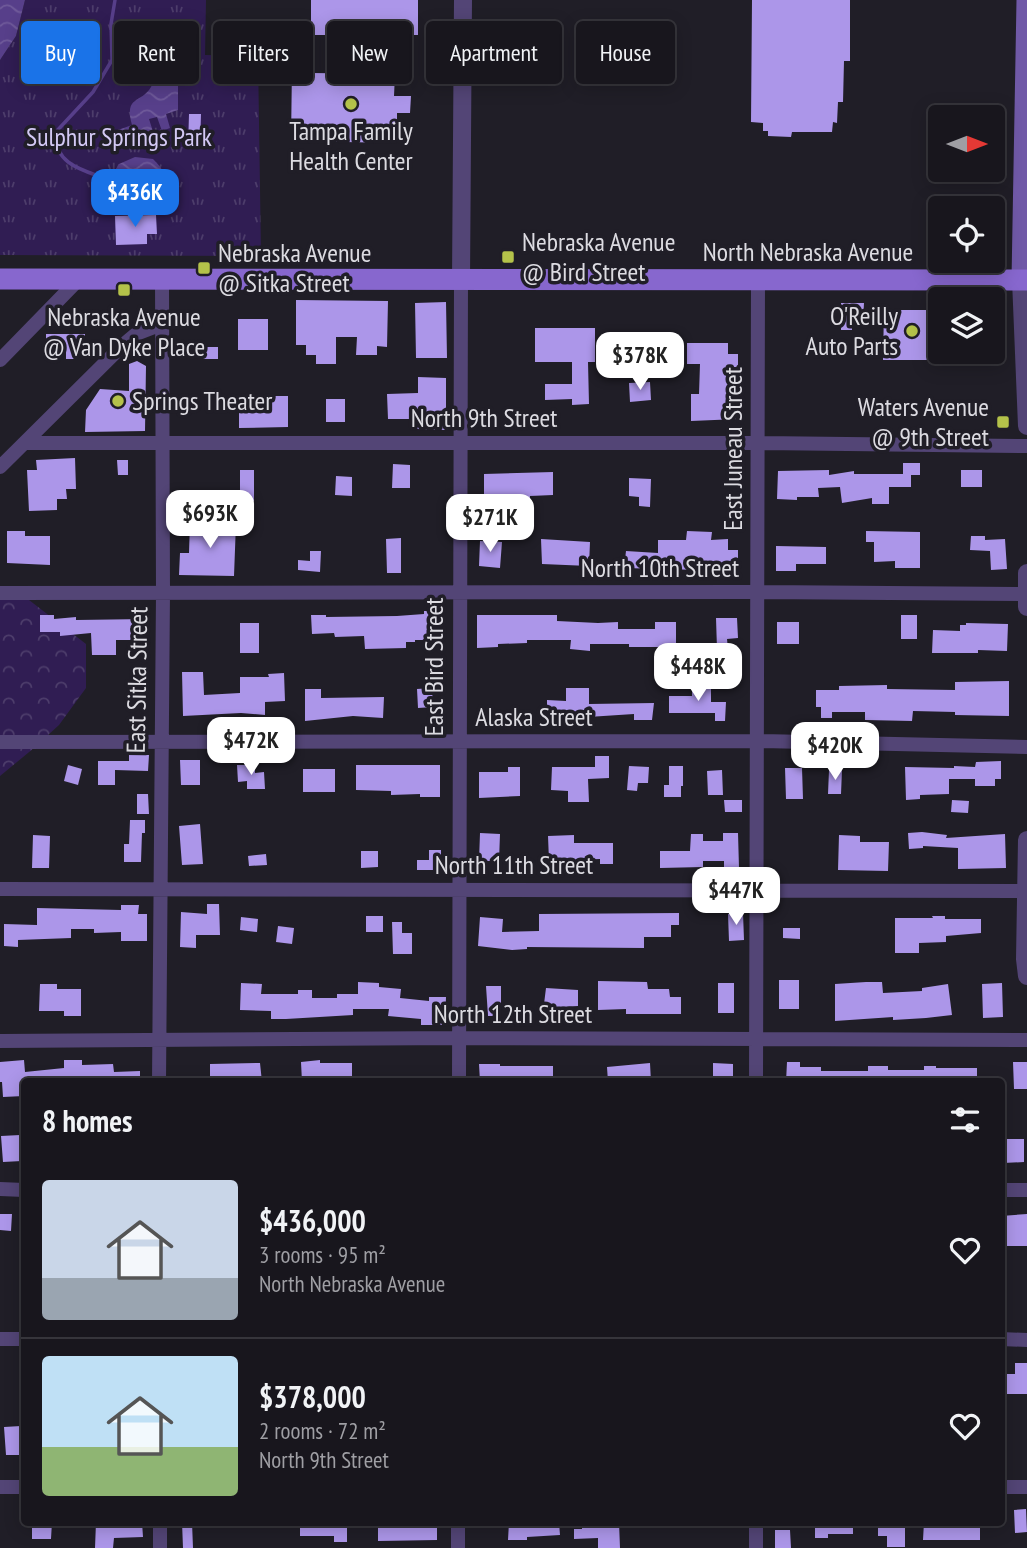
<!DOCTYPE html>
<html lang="en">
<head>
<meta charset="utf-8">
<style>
	body { margin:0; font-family:"PT Sans Narrow",sans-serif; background:#211f26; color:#f1f3f6; height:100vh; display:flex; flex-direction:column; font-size:26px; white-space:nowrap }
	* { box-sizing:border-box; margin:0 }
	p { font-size:23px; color:#9f9fa4 }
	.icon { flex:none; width:38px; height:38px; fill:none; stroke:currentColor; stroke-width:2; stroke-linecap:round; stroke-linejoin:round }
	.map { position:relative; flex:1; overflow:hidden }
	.drawer { position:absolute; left:21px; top:1078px; width:984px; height:448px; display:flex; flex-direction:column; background:#18161d; border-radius:7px; box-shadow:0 4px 18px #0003,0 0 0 2px #36353b }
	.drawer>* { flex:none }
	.guide { position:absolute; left:21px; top:21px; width:985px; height:63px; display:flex; gap:14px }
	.needle { width:46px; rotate:90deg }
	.fabs { position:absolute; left:928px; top:105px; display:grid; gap:14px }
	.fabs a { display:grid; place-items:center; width:77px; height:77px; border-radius:7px; background:#18161d; box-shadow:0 4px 18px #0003,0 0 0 2px #36353b; font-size:35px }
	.price { position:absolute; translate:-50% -60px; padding:0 16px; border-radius:14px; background:#fff; color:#222; font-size:23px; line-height:46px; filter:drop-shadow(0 2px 4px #0008) }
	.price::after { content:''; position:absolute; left:50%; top:42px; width:21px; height:16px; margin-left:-10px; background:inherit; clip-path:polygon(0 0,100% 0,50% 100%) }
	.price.current { background:#1a73e8; color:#fff }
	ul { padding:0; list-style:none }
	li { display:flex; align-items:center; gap:21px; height:175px; padding:0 21px }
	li+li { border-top:2px solid #36353b }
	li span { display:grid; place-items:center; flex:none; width:196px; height:140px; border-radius:7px; color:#555 }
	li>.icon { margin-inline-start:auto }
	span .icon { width:84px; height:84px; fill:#fffc; stroke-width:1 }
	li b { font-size:30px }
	h2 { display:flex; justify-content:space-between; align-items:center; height:84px; padding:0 21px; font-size:30px }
	.pill { padding:0 24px; border-radius:7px; background:#18161d; box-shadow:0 4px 18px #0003,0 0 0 2px #36353b; font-size:24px; line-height:63px }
	.pill.current { background:#1a73e8; color:#fff }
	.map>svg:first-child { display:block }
	.forest { fill:url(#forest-crowns) }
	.park { fill:url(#park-tufts) }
	.water { fill:url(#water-waves) }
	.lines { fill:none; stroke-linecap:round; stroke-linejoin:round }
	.stream { stroke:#573f8a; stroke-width:3.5 }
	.building { fill:#ac96e9 }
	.minor { stroke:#534576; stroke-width:14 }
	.tertiary { stroke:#534576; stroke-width:18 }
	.secondary { stroke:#7059a7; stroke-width:19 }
	.primary { stroke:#8767ce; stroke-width:21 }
	.poi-dot { fill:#b4c24a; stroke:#201e27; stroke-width:2.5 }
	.labels { text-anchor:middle; stroke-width:7; stroke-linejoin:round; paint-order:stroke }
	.poi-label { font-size:26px; fill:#dcdbe1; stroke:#201e27; text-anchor:start }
	.park-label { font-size:26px; fill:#d3c9f4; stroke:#201e27 }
	.street-label { font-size:26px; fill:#dcdbe1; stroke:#201e27 }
</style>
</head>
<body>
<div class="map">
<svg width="1027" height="1548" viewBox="0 0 1027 1548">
	<defs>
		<pattern id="forest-crowns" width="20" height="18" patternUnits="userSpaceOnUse" patternTransform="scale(1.75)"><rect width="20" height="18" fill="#301d53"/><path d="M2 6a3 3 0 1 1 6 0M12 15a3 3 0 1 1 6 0" fill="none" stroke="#4d3d6b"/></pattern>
		<pattern id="park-tufts" width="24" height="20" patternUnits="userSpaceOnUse" patternTransform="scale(1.75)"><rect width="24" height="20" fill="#301d53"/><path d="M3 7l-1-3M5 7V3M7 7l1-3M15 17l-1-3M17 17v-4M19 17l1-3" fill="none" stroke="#4d3d6b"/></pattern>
		<pattern id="water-waves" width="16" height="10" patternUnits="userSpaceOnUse" patternTransform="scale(1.75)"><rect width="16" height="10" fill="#573f8a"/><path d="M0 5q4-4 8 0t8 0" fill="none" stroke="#6f5a9a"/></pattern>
	</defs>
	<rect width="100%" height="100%" fill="#201e27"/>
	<path class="forest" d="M0,600h29l57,44v44l-27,37 -11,10h-48z
		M34,748l-34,28v-27z"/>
	<path class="park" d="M25,0h181l-1,55 53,1 3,200 -261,-1v-195l16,-24z"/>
	<path class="water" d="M0,0h25l-9,36 -16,24z
		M166,70l12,2v38l-12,4 4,14 -8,3 -5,-14 -8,2 6,19 -43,13 -5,-17 25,-9c-8,-30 9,-21 19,-38 5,-8 5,-13 15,-17z
		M135,157l18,2c5,5 11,12 13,18 4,18 -17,37 -35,34 -14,-3 -19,-18 -31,-23l8,-19 6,3 5,-8z"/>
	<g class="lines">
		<path class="stream" d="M104,178c-25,-9 -47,-14 -50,-44l39,-42 19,-32 -1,-36 4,-24"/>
	</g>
	<path class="building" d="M311,0h107v35h-107z
		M752,0h98v61h-6l-1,41h-5l-1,21 -4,-1 -1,10h-40l-1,5 -23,-1v-5h-5v-8l-12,-1z
		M162,24l22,1v20h3l-3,21h-22z
		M292,66l19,1v6l84,1 -1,22h17l-1,17h-13v30l-106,-2z
		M189,114h12l-1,33h-12z
		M156,215l1,19h-10v10l-31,1 -1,-29z
		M296,300l92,1 -1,46 -10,-1v9h-21l1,-18h-21v27h-20v-9h-10v-10h-10z
		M446,302l1,56h-31l-1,-55z
		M841,303h23l-1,19 -11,-1v9h-11z
		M884,310h56v50h-57z
		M238,319h30v31h-30z
		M535,328h60v34h-7l1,42 -17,1v-6l-27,1v-16h27v-22h-37z
		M46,334h39v17h-9l-1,8h-9v-8l-20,-1z
		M687,343h41v11h10v65l-47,2v-27h8l1,-30h-13z
		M200,347h18v12h-18z
		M137,361l9,5 -1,65 -60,1 1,-22 14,-21 29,2v-27z
		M418,377l28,1v52l-29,-1 1,-10h-30l-1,-25 31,-1z
		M650,382l1,18 -21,2 -1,-19z
		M268,396h20v31l-49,1v-27h29z
		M326,399h19v23h-19z
		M75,458l1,31h-10l1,10h-10v11l-28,1 -2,-41h10l-1,-10z
		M117,460h11v15h-10z
		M903,463h17v12h-9v12h-22v17h-17v-6l-30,5 -2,-16 -22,1 1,9h-22v3l-20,-1 1,-28 51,-1v5l25,-4v3h49z
		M393,464l17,1v23h-18z
		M240,470h14v31h-14z
		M961,470h21v17h-21z
		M553,472v23l-23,1v4l-46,-1v-25z
		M336,476l16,1v19l-17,-1z
		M629,478l22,1 -1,28 -11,-1v-9l-10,-1z
		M190,521l46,2 -2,53 -55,-1 1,-22h9z
		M7,531h18v5h25v29l-43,-2z
		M687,531l25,1 -1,8 17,-1v11h10v21l-114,-3 2,-17 32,2v-13h28z
		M866,531l54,1v36h-25v-7l-21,1v-20h-8z
		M971,536h14v4l20,-1 2,30 -16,1 -1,-19 -20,-1z
		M401,538v35h-14l-1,-34z
		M541,539l49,3 -1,24 -47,-2z
		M480,541l22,1 -2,26 -21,-2z
		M776,546l50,1v17h-30v7h-20z
		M310,551h11l-1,21 -22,-2v-10l12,1z
		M424,611h15l-1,29h-23v2h-9v6l-41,1 -1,-13 -29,1 -1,-4 -22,1 -1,-19h15v2l71,-1 27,-2z
		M40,615h14v4l22,-2v3l70,-1v21h-30v15h-24l-1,-22 -31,3v-4h-20z
		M477,615h80v6l41,2 20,-1v7h37v-7h21v25h-47v-3h-39v7l-20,-2 1,-9h-44v3l-29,1v3l-21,1z
		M901,615h16v24h-16z
		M716,618h21l1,20 -11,1 1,10h-11z
		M777,622h22v22h-22z
		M240,623h19v30h-19z
		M966,623l42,1 -1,27 -29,-1v3h-46l1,-23 27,1v-6h6z
		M182,672h21l1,23 36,-2v-16h29l-1,-3 16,-1 1,28 -20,1v13l-24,-2 -58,3z
		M1009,681v35l-54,-1v-3l-42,-1 -1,10 -47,-1v-8h-33v6h-11v-11h-5v-17h23v-4l48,-1v4l68,1v-8z
		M692,683l19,1v18h15l-1,19h-10v-8h-46v-17h23z
		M432,688l1,19 -15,1 -1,-19z
		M566,688h23v16l65,-1 -2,17h-18v-6l-46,3v2h-41v-19l19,1z
		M305,689h16v9l63,-1 -1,21 -30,-2 -48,5z
		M129,755h20l-1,16 -33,-1v15h-17v-24h31z
		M595,756h14v22l-21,1 1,23h-21v-11l-17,-1 1,-23h43z
		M180,760h20v25h-19z
		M1001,761v18h-6v7h-20v-7h-26v15l-29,1v4l-14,1 -1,-33 49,1v-2l21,1 1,-5z
		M68,765l14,4 -4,16 -14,-4z
		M237,765h18v8l9,-1 1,17h-18v-8l-9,1z
		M356,765h84v32h-20v-3l-29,1v-4l-35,-1z
		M629,766l20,1 -1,16h-10l-1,8 -10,-1z
		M669,766h14v20h-2v11h-17v-12h5z
		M508,767h12v29l-41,2v-26h29z
		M785,768h17l1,31h-17z
		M303,769h32v23h-32z
		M722,770l1,25h-15l-1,-24z
		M829,770h13l-1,24h-13z
		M137,794h11l1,20h-12z
		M724,800h18v12h-17z
		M952,800l17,1 -1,12 -17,-1z
		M130,820h15v13h-3l-1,29h-17v-18h5z
		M200,824l3,40 -21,1 -3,-39z
		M922,832l25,3 -1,3 59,-4 1,34 -48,1v-21l-35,-2v2l-14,1 -1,-16z
		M480,833l20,1 -1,27h-20z
		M723,833h15l1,35h-15v-7h-21v6l-43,1v-17h30l1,-17h12v7h20z
		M33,835l17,1 -1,32h-17z
		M574,835v8h39v21h-13v-5l-51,2 -1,-25z
		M839,835l21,1v6h29l-1,29 -50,-1z
		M429,850h12v20h-24v-10h12z
		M361,851h17v16l-17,1z
		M266,854l1,11 -18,1 -1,-10z
		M207,904h12l1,31h-24v13l-16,-1 1,-35 26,2z
		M121,905h18l-1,9h9v27h-26v-9l-27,1v-4h-23v9l-53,2v7l-14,-1v-22l33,1v-17l84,2z
		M679,913v12h-8v12h-27v11l-117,-1v2l-15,1 -34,-4 2,-29 23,2 -1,13 37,-1v-17z
		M743,913l1,27 -15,1 -1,-27z
		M366,916h17v16h-17z
		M932,916h13v3h36v14l-35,3v6l-27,1v10h-24v-35h38z
		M241,917l17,2 -1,13 -17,-2z
		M392,922h10v11h10v21h-19z
		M278,926l16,2 -2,16 -16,-2z
		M783,928h17v11l-17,-1z
		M779,980h20v29h-20z
		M598,981l49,1 1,7h21l1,8h11v17h-55v-5l-28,1z
		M358,982l21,1v4l22,2 -1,9 29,3v-4h17l-1,28h-24v-6l-33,-3 1,-7h-36v6l-67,4h-15v-8l-31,-1 1,-27 21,1 -1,10h37v-4h14v8h25v-4h21z
		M866,982h16l1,11 39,-2v-3l26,-4 4,31 -26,3 -33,2v-3l-58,4v-37z
		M718,983h16v30h-16z
		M1002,983l1,34 -20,1 -1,-34z
		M40,984h17v5h24v27h-17v-5h-25z
		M486,986h15v30h-13z
		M546,988l32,2v16l-21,1 -1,6 -13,-1z
		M24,1060l1,12 39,-4v-8h18v5l31,-1 1,8 26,-1v11h-116v14l-21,1 -1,-15h-2v-20z
		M320,1060v3h32v15h-31v4h-19l-1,-20z
		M787,1062h13v5h21v4h47v-5h20v4h36v-4h12v2h41v14h-191z
		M1013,1062h14v27h-13z
		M260,1063l2,19h-52v-18z
		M650,1063l1,19h-43l-1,-15z
		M713,1063l20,1v18h-20z
		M479,1064h21v2h53v14l-73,2z
		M20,1135l2,26 -19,1 -2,-26z
		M1003,1139h21v23l-21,1z
		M0,1214h12l-1,17 -11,-1z
		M1027,1214v32h-26v-30z
		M1015,1363h12v31h-26v-20h14z
		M21,1426l1,29h-16l-2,-28z
		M1026,1509l1,23 -12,1 -1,-23z
		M32,1522h20l-1,17h-19z
		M96,1522h46l1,15 -29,1 -1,10h-18z
		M182,1522h10l1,26h-10z
		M300,1522h47v20h-13v-6h-34z
		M437,1522v18l-59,1v-18z
		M509,1522h50l1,13 -33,2v3h-19z
		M582,1522h37l1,26h-22v-10l-24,1v-10h8z
		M815,1522h38v12h-25v4h-13z
		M924,1522l33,3v-3h23v18h-57z
		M905,1524v23h-18v-11h-9v-11z
		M775,1530h15l1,18h-16z"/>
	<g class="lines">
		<path class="minor" d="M0,360l80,-82
			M26,443h732l269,3
			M0,467l123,-122 13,-11 26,-10
			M0,593l747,-1 280,2
			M0,742l757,-1 270,6
			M0,889l1027,2
			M0,1041l459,-3 568,2
			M159,1082l4,-489 -1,-315
			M459,1082l2,-802
			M756,1082l2,-803
			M0,1189l24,1
			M1001,1190h26
			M0,1339h24
			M1001,1339l26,1
			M0,1487h24
			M1001,1487h26
			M160,1522v26
			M458,1522v26
			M756,1548v-26"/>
		<path class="tertiary" d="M461,280l2,-280
			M1021,280l6,146
			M1027,573v34
			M1027,840l-2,119 2,17"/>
		<path class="secondary" d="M1021,280l5,-280"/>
		<path class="primary" d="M0,279l1027,1"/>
	</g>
	<g class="poi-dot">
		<circle cx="351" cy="104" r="7"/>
		<rect x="501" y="250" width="14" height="14" rx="3.5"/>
		<rect x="197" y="261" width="14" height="14" rx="3.5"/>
		<rect x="117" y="283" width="14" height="14" rx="3.5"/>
		<circle cx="912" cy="331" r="7"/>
		<circle cx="118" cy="401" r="7"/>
		<rect x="996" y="415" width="14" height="14" rx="3.5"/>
	</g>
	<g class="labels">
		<g class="poi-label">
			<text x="351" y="140" text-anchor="middle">Tampa Family<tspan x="351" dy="30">Health Center</tspan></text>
			<text x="522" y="251">Nebraska Avenue<tspan x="522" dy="30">@ Bird Street</tspan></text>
			<text x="218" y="262">Nebraska Avenue<tspan x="218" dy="30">@ Sitka Street</tspan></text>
			<text x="898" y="325" text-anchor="end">O'Reilly<tspan x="898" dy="30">Auto Parts</tspan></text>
			<text x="124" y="326" text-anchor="middle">Nebraska Avenue<tspan x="124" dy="30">@ Van Dyke Place</tspan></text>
			<text x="132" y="410">Springs Theater</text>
			<text x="989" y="416" text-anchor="end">Waters Avenue<tspan x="989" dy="30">@ 9th Street</tspan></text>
		</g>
		<g class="park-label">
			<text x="119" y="146">Sulphur Springs Park</text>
		</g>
		<g class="street-label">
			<text x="808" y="261">North Nebraska Avenue</text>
			<text x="484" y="427">North 9th Street</text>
			<text transform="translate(733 449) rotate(-90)" y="9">East Juneau Street</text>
			<text x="660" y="577">North 10th Street</text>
			<text transform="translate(434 667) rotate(-90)" y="9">East Bird Street</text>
			<text transform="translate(137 680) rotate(-89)" y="9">East Sitka Street</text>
			<text x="534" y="726">Alaska Street</text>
			<text x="514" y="874">North 11th Street</text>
			<text x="513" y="1023">North 12th Street</text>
		</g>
	</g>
</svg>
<div class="fabs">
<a><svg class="needle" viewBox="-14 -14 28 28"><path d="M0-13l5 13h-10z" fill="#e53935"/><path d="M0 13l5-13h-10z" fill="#9f9fa4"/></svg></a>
<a><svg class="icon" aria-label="locate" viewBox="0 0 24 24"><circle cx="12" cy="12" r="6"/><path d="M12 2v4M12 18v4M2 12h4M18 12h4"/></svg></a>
<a><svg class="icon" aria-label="layers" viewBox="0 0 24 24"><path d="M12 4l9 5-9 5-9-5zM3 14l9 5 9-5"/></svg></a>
</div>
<b class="price current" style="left:135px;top:229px">$436K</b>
<b class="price" style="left:640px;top:392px">$378K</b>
<b class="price" style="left:210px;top:550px">$693K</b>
<b class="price" style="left:490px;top:554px">$271K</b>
<b class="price" style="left:698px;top:703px">$448K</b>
<b class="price" style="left:251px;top:777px">$472K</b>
<b class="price" style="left:835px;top:782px">$420K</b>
<b class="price" style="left:736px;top:927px">$447K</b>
<div class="guide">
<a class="pill current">Buy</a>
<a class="pill">Rent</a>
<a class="pill">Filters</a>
<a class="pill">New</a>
<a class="pill">Apartment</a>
<a class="pill">House</a>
</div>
<section class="drawer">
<h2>8 homes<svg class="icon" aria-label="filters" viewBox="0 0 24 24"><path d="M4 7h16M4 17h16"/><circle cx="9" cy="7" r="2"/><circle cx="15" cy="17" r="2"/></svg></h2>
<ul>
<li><span style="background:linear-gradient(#c9d6e8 70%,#9aa5b1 0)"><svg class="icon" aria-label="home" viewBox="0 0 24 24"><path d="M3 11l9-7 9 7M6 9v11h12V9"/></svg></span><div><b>$436,000</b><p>3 rooms · 95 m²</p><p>North Nebraska Avenue</p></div><svg class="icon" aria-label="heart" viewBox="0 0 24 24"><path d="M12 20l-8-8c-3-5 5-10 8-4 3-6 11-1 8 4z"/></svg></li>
<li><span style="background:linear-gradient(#bfe0f5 65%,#8fb573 0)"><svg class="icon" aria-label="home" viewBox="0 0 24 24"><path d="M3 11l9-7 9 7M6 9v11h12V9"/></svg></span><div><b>$378,000</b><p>2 rooms · 72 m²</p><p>North 9th Street</p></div><svg class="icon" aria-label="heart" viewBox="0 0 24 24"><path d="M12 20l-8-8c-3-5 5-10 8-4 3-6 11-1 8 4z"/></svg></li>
</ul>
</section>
</div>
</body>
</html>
